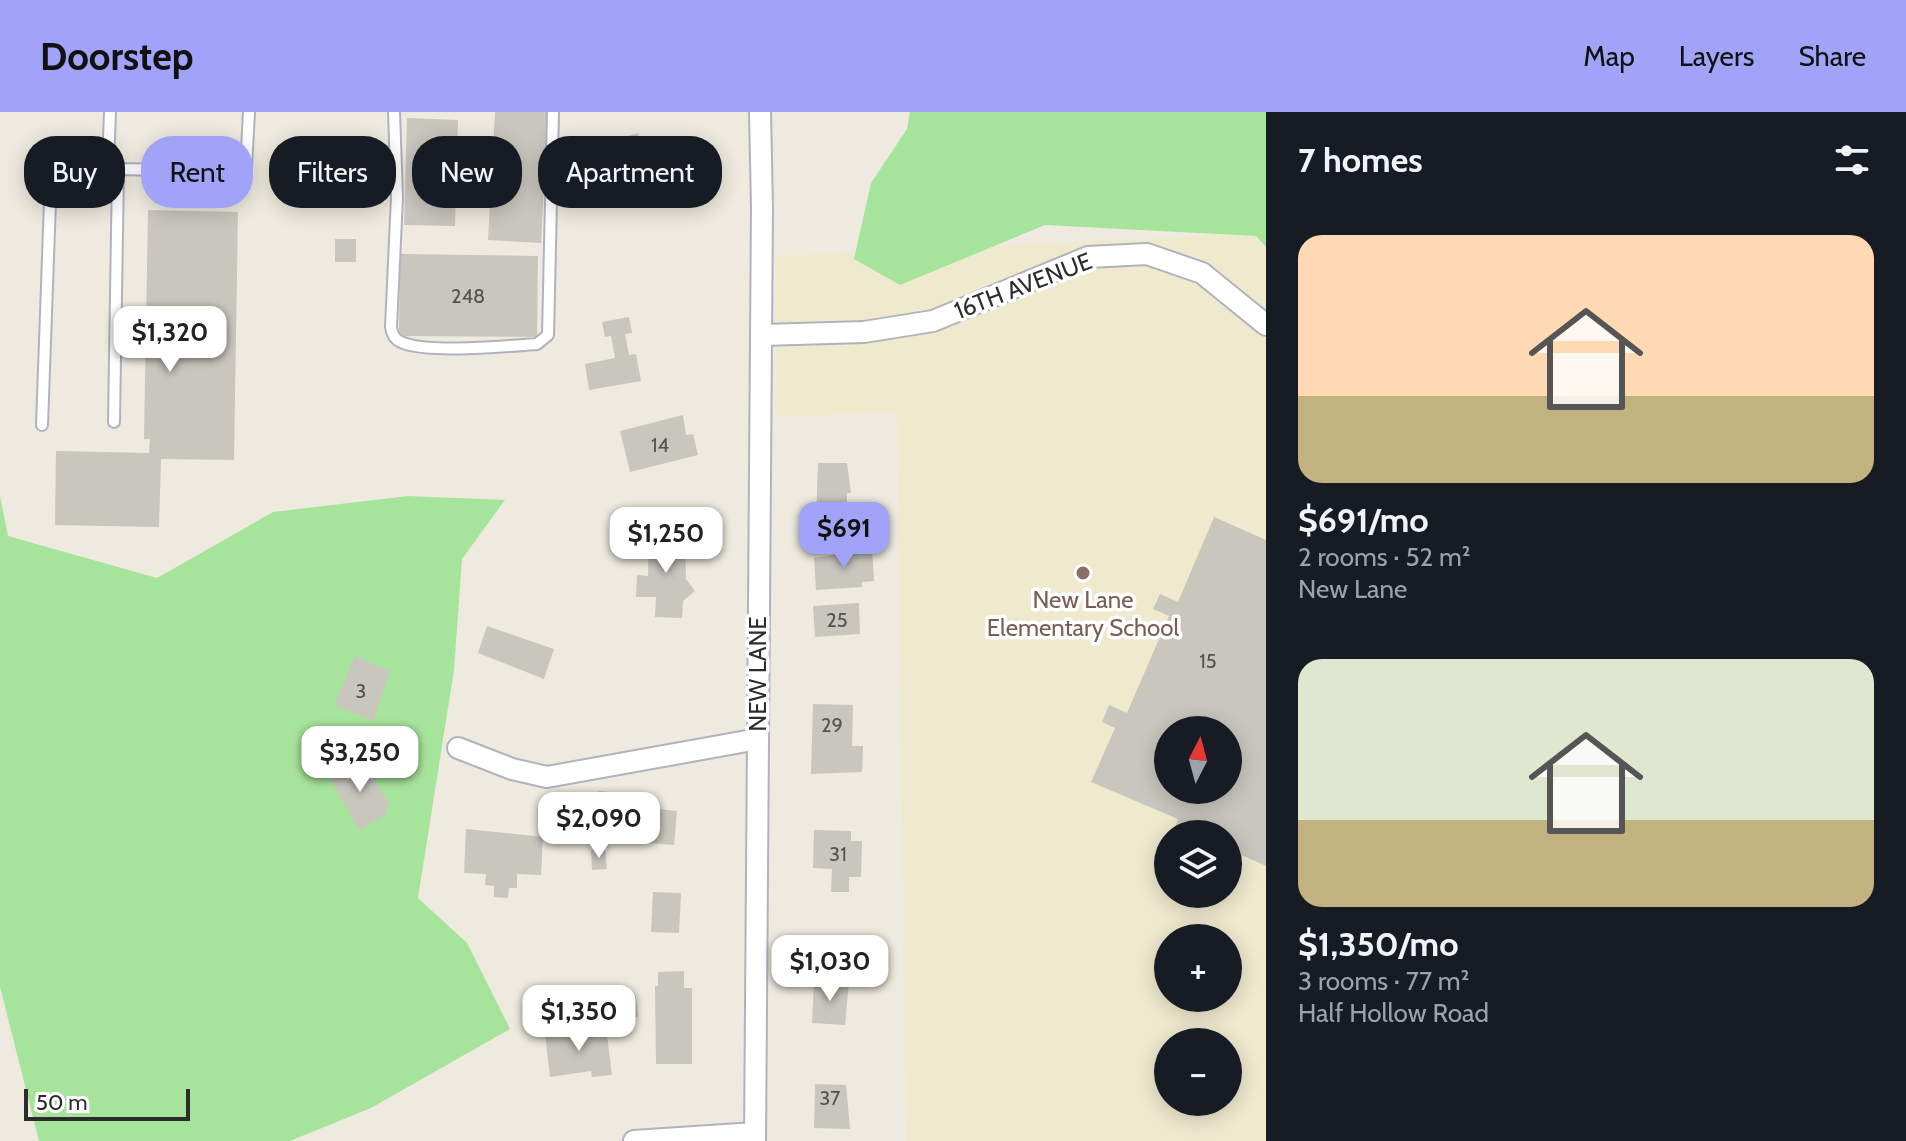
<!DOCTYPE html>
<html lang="en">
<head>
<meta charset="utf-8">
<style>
	body { margin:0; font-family:Cabin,sans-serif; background:#20242c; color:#f1f3f6; height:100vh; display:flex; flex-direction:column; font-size:30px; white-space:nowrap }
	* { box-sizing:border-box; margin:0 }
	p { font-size:26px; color:#9ea1a6 }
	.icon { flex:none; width:44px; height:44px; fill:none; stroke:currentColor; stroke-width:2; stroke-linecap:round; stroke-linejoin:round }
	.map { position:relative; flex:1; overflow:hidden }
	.panel { display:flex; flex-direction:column; background:#171b24; width:640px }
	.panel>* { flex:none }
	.hud { position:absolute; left:24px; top:24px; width:760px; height:72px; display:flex; gap:16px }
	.needle { width:52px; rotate:6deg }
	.buttons { position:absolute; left:1154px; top:604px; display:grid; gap:16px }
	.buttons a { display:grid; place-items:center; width:88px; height:88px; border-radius:50%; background:#171b24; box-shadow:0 4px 20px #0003; font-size:40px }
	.scale { position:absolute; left:24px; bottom:20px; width:166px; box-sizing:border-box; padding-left:8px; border:4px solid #2c2c2c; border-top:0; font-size:22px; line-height:28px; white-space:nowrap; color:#2c2c2c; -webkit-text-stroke:6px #fff; paint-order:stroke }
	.price { position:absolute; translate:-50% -68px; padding:0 18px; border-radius:16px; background:#fff; color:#222; font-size:26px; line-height:52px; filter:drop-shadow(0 2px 4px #0008) }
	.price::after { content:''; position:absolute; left:50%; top:48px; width:24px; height:18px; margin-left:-12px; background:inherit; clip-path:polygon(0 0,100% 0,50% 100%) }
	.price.selected { background:#a1a3f8; color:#111 }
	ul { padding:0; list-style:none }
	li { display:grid; align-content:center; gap:16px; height:424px; padding:0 32px }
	li span { display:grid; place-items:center; height:248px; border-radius:24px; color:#555 }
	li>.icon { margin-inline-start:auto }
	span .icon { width:144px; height:144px; fill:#fffc; stroke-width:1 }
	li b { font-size:34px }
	h2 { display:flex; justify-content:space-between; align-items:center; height:96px; padding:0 32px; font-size:34px }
	.tag { padding:0 28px; border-radius:32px; background:#171b24; box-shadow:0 4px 20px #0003; font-size:28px; line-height:72px }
	.tag.selected { background:#a1a3f8; color:#111 }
	header { display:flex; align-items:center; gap:48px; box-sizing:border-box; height:112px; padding:0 40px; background:#a1a3f8; color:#111 }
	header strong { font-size:38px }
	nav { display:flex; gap:44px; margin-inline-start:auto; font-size:28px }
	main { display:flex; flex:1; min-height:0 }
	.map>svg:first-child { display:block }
	.education { fill:#efeace; fill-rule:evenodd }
	.green { fill:#a7e49b }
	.building { fill:#c9c6be; fill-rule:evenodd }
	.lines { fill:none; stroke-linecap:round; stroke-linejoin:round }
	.service-casing { stroke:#b2b2bf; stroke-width:14 }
	.minor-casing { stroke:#b2b2bf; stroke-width:24 }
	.service { stroke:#fff; stroke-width:10 }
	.minor { stroke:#fff; stroke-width:20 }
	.education-dot { fill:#8d6e63; stroke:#fff; stroke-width:3 }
	.labels { text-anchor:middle; stroke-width:7; stroke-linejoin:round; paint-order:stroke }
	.number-label { font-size:20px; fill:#535250 }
	.street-label { font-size:24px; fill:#2c2c2c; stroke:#fff }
	.education-label { font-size:24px; fill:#785e54; stroke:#fff }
</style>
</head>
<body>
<header>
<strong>Doorstep</strong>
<nav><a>Map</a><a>Layers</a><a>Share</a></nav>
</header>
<main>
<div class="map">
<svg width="1266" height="1029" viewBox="0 0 1266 1029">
	<rect width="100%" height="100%" fill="#eeeadf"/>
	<path class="education" d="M1266,121v908h-360l-9,-728 -121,3v-160zM1168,618h60v60h-60zM1168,722h60v60h-60zM1168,826h60v60h-60zM1168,930h60v60h-60z"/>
	<path class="green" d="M910,0h356v135l-10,-11 -211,-11 -145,60 -46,-26 17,-76 36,-54z
		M0,384l8,40 149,42 116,-66 135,-16 97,4 -43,59 -8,111 -36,228 49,45 43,86 -139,79 -81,33h-251l-39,-154z"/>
	<path class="building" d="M495,0h53l-7,131 -53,-3z
		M407,6l51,2 -3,106 -51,-1z
		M638,21l3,13 27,-2 6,22 -43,11 -10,-39z
		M352,30l2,33 -18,-1 1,-8h-15l-7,-23z
		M148,98l90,2 -4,248 -73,-1 -2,68 -104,-2 1,-74 93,2 1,-14h-6z
		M335,127h21v23h-21z
		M400,142l138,2 -1,81 -138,-1z
		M629,205l3,16 -7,1 4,21 7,-1 5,27 -52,9 -4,-26 30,-6 -4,-22 -6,1 -3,-15z
		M683,303l3,20 7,-1 5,21 -68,17 -10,-41z
		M818,351h29l4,30h-4v26l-31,1z
		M1214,405l52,23v326l-38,-17v-15h-56l6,-15 -87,-37 24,-54 -13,-6 7,-17 18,8 42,-97 -16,-7 7,-15 18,8zM1168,618h60v60h-60z
		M649,422l36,1 1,44 9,12 -12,10 -1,17 -27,-1 1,-20h-20l1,-22 11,1z
		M872,437l2,32 -12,1v5l-46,3 -2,-32z
		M859,491l1,31 -45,3 -2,-31z
		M487,514l67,23 -10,30 -66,-26z
		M355,544l35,15 -17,50 -39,-16z
		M813,592l40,1 -1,41h11l-1,26 -51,2z
		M363,646l27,49 -5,2 2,5 -28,16 -30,-53z
		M599,679l30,3 -2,22 -30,-3z
		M640,695l37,4 -3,34 -25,-2 2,-11 -14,-1z
		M466,717l77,8 -2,38 -24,-1v14h-8l-1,10 -14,-1v-11l-9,-1 1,-11 -22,-1z
		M814,718l37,1v10h11l-1,36h-12v15h-18l1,-23 -19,-1z
		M605,737l2,20 -15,1 -1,-20z
		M653,780l28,1 -2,40 -28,-1z
		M684,859v17h8v76h-36l-1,-78h3v-14z
		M814,869l35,1 -4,43 -33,-2z
		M625,884h11l2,21h-11z
		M606,915l6,48 -20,2 -1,-6 -41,6 -5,-43z
		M815,972l31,1 4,44 -36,-1z"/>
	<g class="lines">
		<g class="service-casing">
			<path id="service" d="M394,0l3,85 -6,130c1,7 3,12 10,15 25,12 106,4 136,2l11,-9 5,-223
				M112,57l121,2 13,-3 3,-56
				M114,310l4,-253
				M42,313l9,-251h36l21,-10 2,-52"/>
		</g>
		<g class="minor-casing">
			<path id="minor" d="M761,223l103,-3 69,-11 155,-64 59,-3 55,19 64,52
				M458,636l54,21 35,8 211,-38
				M634,1029l121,-8
				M755,1029l7,-934 -2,-95"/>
		</g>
		<use href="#service" class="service"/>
		<use href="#minor" class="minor"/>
	</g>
	<circle class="education-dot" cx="1083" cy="461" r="8"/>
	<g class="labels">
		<g class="number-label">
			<text x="468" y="191">248</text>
			<text x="660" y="340">14</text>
			<text x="837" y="515">25</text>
			<text x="1208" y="556">15</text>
			<text x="361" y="586">3</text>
			<text x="832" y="620">29</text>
			<text x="838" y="749">31</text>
			<text x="830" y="993">37</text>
		</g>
		<g class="street-label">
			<text transform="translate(1023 174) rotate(-21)" y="8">16TH AVENUE</text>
			<text transform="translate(758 562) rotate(-90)" y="8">NEW LANE</text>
		</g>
		<g class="education-label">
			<text x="1083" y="496">New Lane<tspan x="1083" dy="28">Elementary School</tspan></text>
		</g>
	</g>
</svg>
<div class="buttons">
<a><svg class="needle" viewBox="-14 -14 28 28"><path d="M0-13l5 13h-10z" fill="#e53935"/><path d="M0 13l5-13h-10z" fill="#9ea1a6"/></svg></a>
<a><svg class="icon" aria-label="layers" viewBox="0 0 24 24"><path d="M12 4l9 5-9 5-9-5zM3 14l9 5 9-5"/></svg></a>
<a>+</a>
<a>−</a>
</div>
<div class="scale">50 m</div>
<b class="price" style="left:170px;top:262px">$1,320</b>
<b class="price selected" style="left:844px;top:458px">$691</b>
<b class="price" style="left:666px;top:463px">$1,250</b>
<b class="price" style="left:360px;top:682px">$3,250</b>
<b class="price" style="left:599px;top:748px">$2,090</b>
<b class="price" style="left:830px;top:891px">$1,030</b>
<b class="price" style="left:579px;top:941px">$1,350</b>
<div class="hud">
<a class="tag">Buy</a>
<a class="tag selected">Rent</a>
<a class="tag">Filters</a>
<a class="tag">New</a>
<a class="tag">Apartment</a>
</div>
</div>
<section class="panel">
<h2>7 homes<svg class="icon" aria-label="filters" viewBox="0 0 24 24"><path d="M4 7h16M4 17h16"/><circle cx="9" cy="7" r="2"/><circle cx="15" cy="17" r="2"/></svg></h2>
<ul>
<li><span style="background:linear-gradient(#ffd9b3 65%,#c2b280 0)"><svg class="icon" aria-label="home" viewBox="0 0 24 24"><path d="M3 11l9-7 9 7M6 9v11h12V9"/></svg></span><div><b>$691/mo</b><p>2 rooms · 52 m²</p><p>New Lane</p></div></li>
<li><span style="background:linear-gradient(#dfe7d0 65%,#c2b280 0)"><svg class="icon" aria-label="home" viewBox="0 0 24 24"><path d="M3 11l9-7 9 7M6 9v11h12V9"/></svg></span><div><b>$1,350/mo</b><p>3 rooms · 77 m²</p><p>Half Hollow Road</p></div></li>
</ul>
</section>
</main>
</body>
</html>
